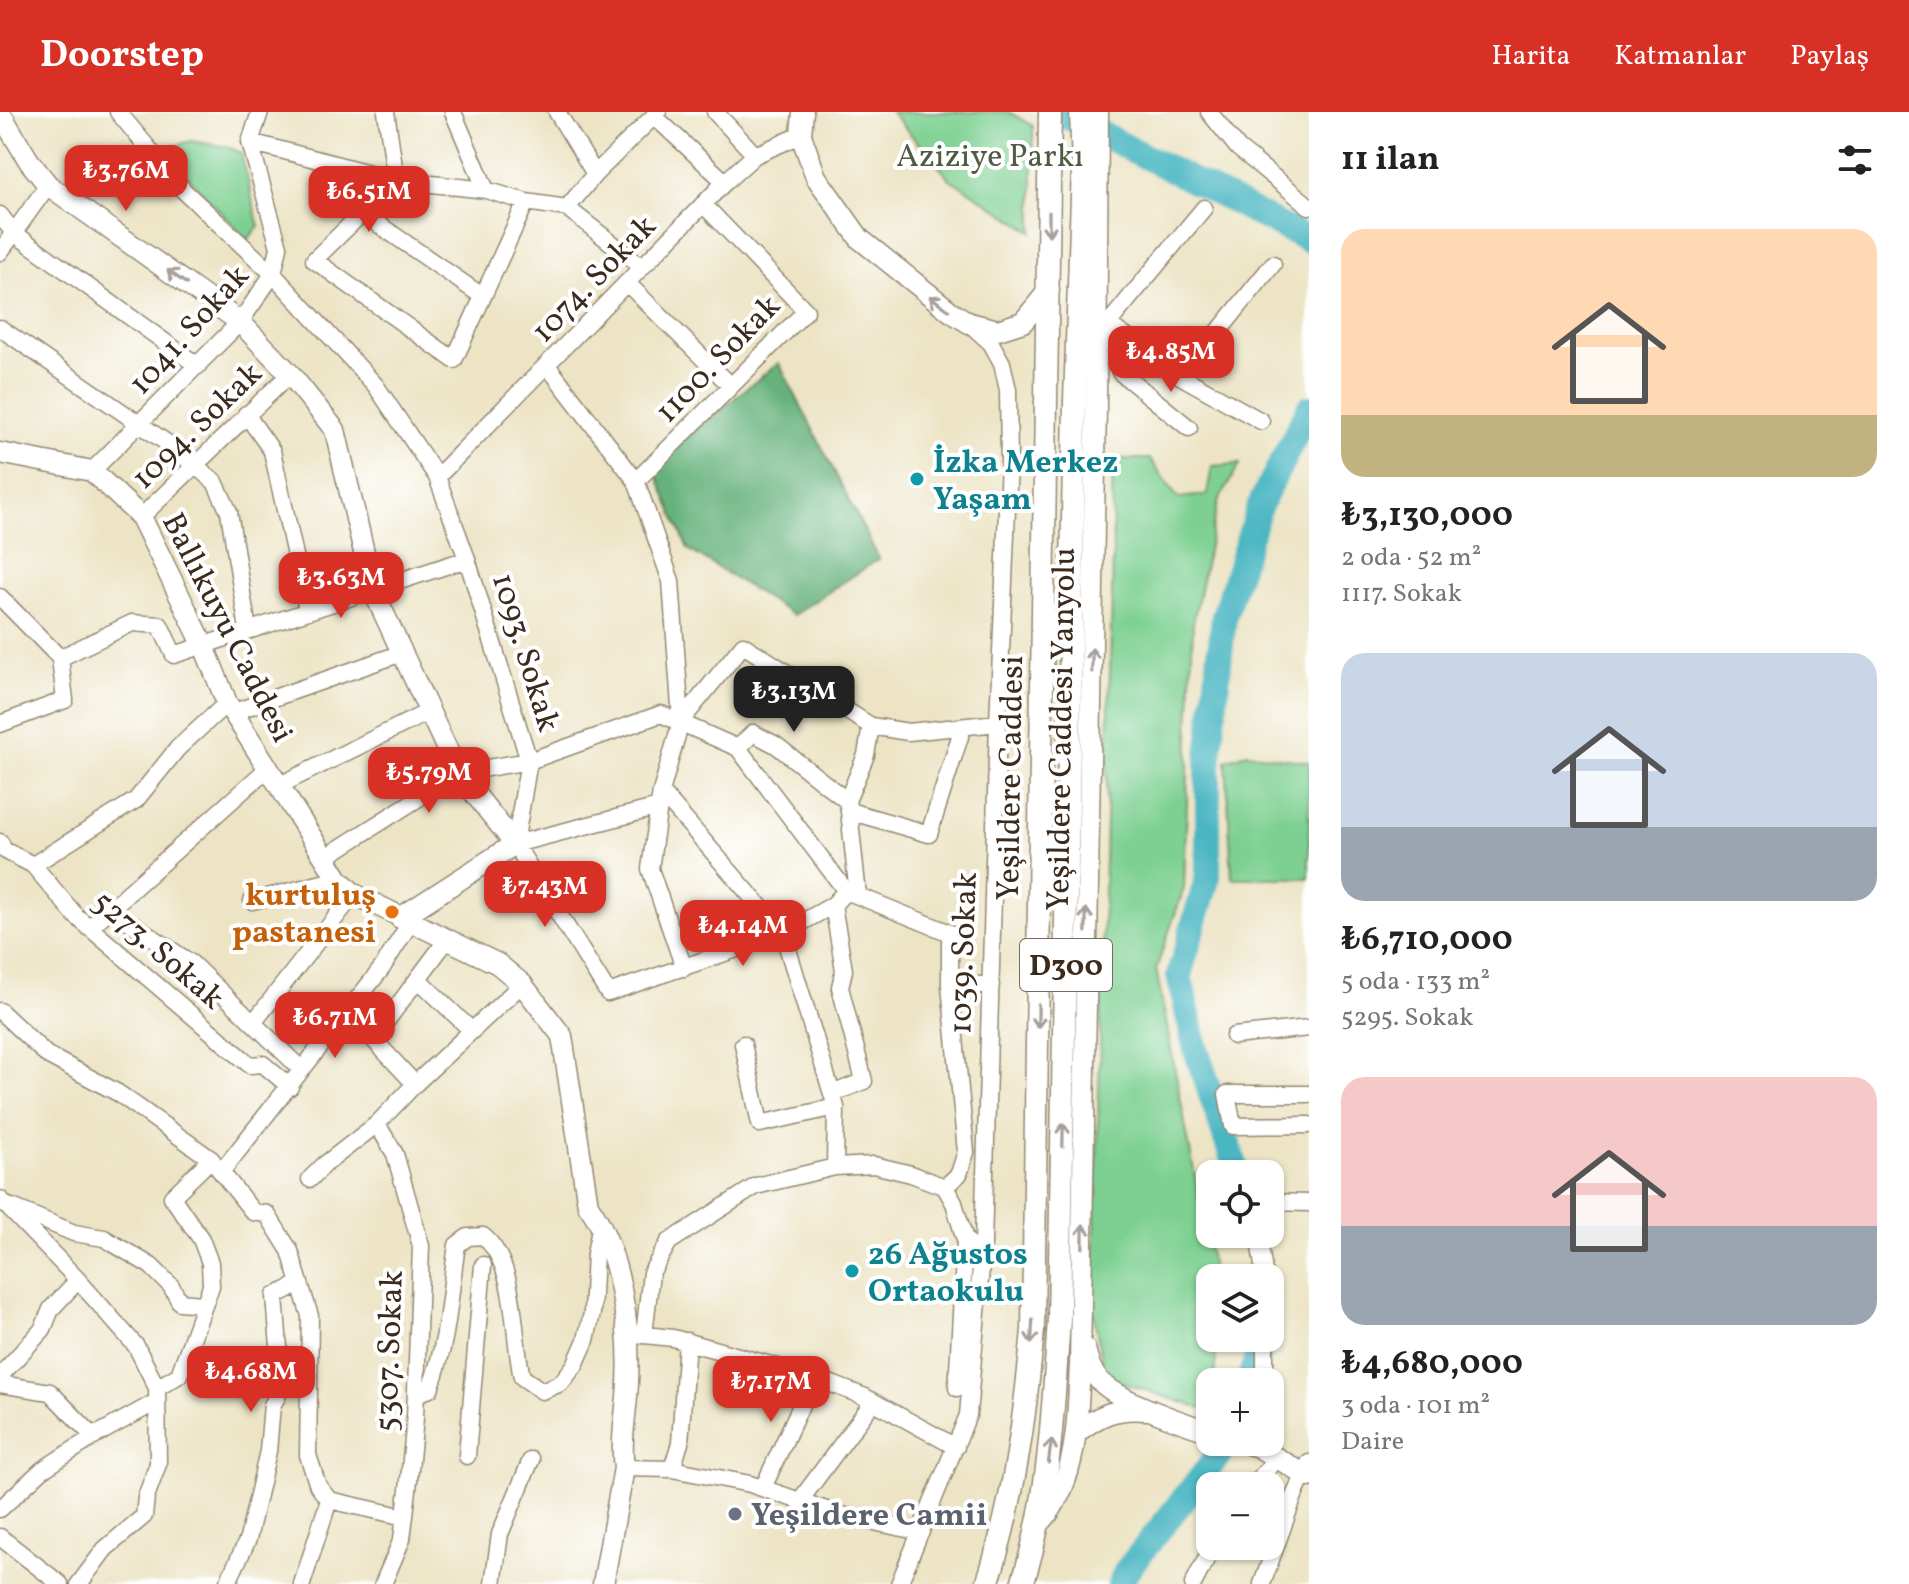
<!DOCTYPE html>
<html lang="tr">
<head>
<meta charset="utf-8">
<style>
	body { margin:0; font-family:Vollkorn,serif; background:#f6f6f6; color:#222; height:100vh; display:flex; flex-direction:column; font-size:30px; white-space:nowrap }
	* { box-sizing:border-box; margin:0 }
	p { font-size:26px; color:#767676 }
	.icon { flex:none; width:44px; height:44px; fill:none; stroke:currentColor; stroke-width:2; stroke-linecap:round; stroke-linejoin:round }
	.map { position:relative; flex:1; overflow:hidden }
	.panel { display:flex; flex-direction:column; background:#fff; width:600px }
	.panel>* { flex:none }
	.tools { position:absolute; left:1196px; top:1048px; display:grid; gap:16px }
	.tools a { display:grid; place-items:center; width:88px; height:88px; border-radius:16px; background:#fff; box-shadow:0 2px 6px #0004; font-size:40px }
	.price { position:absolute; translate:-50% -68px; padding:0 18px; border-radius:16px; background:#d93025; color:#fff; font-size:26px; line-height:52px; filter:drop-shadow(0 2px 4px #0008) }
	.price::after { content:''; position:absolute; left:50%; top:48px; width:24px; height:18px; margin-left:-12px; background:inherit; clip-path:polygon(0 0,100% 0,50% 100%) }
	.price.on { background:#222; color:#fff }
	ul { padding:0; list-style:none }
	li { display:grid; align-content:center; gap:16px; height:424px; padding:0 32px }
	li span { display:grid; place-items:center; height:248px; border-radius:24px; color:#555 }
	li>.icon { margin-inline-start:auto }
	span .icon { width:144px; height:144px; fill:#fffc; stroke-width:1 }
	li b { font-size:34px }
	h2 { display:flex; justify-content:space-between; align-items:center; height:96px; padding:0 32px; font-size:34px }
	header { display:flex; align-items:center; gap:48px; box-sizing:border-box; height:112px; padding:0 40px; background:#d93025; color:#fff }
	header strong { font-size:38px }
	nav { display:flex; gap:44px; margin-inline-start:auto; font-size:28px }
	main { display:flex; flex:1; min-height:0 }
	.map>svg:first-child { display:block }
	.green { fill:#7ed092; stroke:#5c7d58; stroke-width:2 }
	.forest { fill:#66b27c; stroke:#506e4d; stroke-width:2 }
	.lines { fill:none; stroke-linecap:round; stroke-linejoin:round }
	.river { stroke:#48b6c2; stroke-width:26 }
	.minor-casing { stroke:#948772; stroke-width:19 }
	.major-casing { stroke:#948772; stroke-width:23 }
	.highway-casing { stroke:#948772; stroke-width:25 }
	.minor { stroke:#fff; stroke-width:16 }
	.major { stroke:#fff; stroke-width:20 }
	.highway { stroke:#fff; stroke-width:22 }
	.oneway { stroke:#a79f9a }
	.culture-dot { fill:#0f9aa8; stroke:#fff; stroke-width:3 }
	.food-dot { fill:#e8710a; stroke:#fff; stroke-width:3 }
	.worship-dot { fill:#6b7280; stroke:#fff; stroke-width:3 }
	.labels { text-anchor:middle; stroke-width:8; stroke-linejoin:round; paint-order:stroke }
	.shield { fill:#fff; stroke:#766a62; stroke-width:2 }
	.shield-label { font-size:30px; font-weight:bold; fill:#3b2a1e }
	.park-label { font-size:32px; fill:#4f5c41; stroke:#fff }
	.street-label { font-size:32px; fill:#3b2a1e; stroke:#fff }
	.culture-label { font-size:32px; font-weight:bold; fill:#0d838f; stroke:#fff; text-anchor:start }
	.food-label { font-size:32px; font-weight:bold; fill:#c56008; stroke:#fff; text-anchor:end }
	.worship-label { font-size:32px; font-weight:bold; fill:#5b616d; stroke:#fff; text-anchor:start }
</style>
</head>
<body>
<header>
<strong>Doorstep</strong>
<nav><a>Harita</a><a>Katmanlar</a><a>Paylaş</a></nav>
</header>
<main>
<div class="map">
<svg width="1309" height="1472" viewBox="0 0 1309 1472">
	<rect width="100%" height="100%" fill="#fff"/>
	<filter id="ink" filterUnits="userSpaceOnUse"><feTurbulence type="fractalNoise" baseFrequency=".0125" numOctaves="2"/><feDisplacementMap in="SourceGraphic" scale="16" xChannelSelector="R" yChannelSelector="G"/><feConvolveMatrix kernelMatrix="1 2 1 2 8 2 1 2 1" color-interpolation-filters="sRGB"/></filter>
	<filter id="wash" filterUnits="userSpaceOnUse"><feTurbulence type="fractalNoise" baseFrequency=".006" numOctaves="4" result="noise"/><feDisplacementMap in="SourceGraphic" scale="32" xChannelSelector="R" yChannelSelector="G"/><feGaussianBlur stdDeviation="1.8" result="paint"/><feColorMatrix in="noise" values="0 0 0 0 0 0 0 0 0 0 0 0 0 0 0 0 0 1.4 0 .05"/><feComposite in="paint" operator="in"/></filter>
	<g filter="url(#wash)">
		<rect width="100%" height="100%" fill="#ece4c5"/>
		<path class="green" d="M891,0h118l24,14v106l-83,-53z
			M191,29l38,6 12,6 18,74 -12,13 -85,-91z
			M1112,347h38l28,39 29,-3 5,-29 28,-2 -22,38 -25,121 -9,265 -28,81 56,298 1,11h-3v60h5l1,31 -13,40 -98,-32 -12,-66 20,-754z
			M1247,641l62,9v116h-77l-6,-118z"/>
		<path class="forest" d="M779,251l100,196 -86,56 -105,-66 -35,-83 95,-79z"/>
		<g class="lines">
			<path class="river" d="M1058,0l251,128
				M1238,1062l-42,-124 -17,-75 29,-99v-110l16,-150 35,-109 50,-99
				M1249,1270l9,-28v-16
				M1120,1472l7,-14 95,-119 4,-9"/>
		</g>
	</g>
	<g filter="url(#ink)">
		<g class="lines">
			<g class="minor-casing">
				<path id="minor" d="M118,0l66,79 89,83 103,112 61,91 30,82 62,202 -14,83
					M386,0l10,68 -82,80 140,100 72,-158
					M453,0l33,78
					M557,0l38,62
					M715,0l40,43
					M1209,0l29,36 71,58
					M654,4l71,66
					M250,30l146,38 90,10 40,12 41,6 75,59
					M567,96l28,-34 63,-62
					M362,101l120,83
					M0,103l14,18 184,133
					M0,140l48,-67
					M627,171l104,103
					M1108,212l74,53 79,44
					M1108,212l96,-116
					M1108,212l12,48 69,56
					M0,216l170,117 45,37 14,30 19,118
					M547,253l89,116 35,100 10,140
					M1182,265l91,-113
					M246,302l26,37 35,159
					M92,359l148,-149 33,-48 6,-27 -29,-105 10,-30
					M437,365l288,-295 30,-27 46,-20
					M636,369l170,-170 -103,-107
					M141,405l149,-143
					M0,485l60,61
					M60,546l72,-35 28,2 14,30 293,-96
					M234,600l168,-59
					M0,612l65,-24 -5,-42
					M738,636l15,-15 23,12 71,56 2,10 80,23 34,-107
					M280,673l150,-74
					M661,680l122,141 53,174 -1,60
					M847,689l19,-46 5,-29
					M849,699l9,84
					M0,730l4,8 29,15 43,51 174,149 13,-1 27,23
					M515,732l93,149 175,-60 50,-28 13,-14
					M515,732l144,-37
					M324,746l134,-85 71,-12 132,-47 77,34 108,143 104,42v52h41
					M33,753l103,-65 42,-52 49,-45
					M252,789l86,-22
					M109,796l83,56 110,106
					M89,816l178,-159
					M684,856l-34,-99 11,-77 20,-71 62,-76 128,81 37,6 90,-9
					M419,868l52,50
					M0,899l47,44 71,38 93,66 42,53 14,2 23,37 20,65 -2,139 10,31 11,14 -27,84
					M253,911l101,-129
					M1234,924l75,-8
					M743,932l17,80 76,-17
					M415,972l-42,-45 73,-98
					M832,982l32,-13 -24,-94 4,-17 -11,-65
					M1309,982h-82l6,32 76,-1
					M377,1012l18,30 26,92 -6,172 -7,72 -6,49 -19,45
					M222,1059l160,-203 28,-45
					M310,1067l14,-14 53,-41 38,-40 107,-100
					M945,1075l14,-13 7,-22 -16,-167
					M0,1087l78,81 58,66 21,42 1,76 -12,33 -2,19 -39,33 -26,35
					M1270,1090l39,1
					M12,1095l62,26 30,5 47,28 20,20 9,16 23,2
					M1258,1122l7,44
					M635,1222l38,4 141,39 51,20 91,50
					M644,1223l7,-62 18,-31 87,-56 79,-19 39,-2 37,9 34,13 9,16 11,37 17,14
					M0,1264l43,-47 8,-20 27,-29
					M1265,1270v-44
					M0,1272l50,8 44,45
					M157,1276l22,-13 32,-89 -1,-23 -9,-24 -29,-42 39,-38
					M957,1276l8,-148
					M416,1282l14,-5c19,-51 19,-93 27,-144l11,-8 15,-1c35,29 29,99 39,141l20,14 19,-8 14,-18 11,-25 6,-27 3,-59 6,-31
					M467,1344l16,-191
					M624,1356l48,1 78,15 91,31 80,17
					M672,1357l8,-26 7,-102
					M1253,1374l24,-28
					M763,1376l51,-111
					M329,1388l76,17
					M799,1390l74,-100
					M0,1397l42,-39 56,-36 58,-32
					M0,1425l60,47
					M227,1472l21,-45 20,-88 4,-46 5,-8 4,-23 -6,-78 24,-12
					M493,1472l7,-50 31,-74
					M899,1472l69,-169 15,-171 15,-521 11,-261 -1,-72 -6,-27 -11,-20 -21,-19
					M1193,1472l20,-38
					M1262,1472l32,-88 15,-33"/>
			</g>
			<g class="major-casing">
				<path id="major" d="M803,0l-2,23 15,42 44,62 90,72 19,12 29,7 25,-8 26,-32
					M0,1l29,48 19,24 192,137 50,52 45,56 38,160 85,183 57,71 -115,74
					M0,341l92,18 49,46 62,127 24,59 111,176 16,15 144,70 24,20 40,52 26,169c32,43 43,124 40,177 -1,28 -8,57 -4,86l-21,116
					M1085,1237c3,10 5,21 12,29 21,24 82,43 113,54
					M1076,1321c23,-18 40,-26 70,-23
					M1242,1330l16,5 51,30
					M1036,1415c43,-41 41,-108 44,-163l16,-960 2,-292"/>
			</g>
			<g class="highway-casing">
				<path id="highway" d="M987,1472c27,-82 38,-168 46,-254l17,-1218
					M1022,1472c28,-85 31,-176 37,-265l16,-918 8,-234 -2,-55"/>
			</g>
			<use href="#minor" class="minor"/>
			<use href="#major" class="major"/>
			<use href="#highway" class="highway"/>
		</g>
		<defs><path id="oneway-shaft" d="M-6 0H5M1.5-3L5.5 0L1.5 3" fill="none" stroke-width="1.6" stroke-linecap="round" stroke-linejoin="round" transform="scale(2)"/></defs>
		<g class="oneway">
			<use href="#oneway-shaft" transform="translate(1049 112) rotate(90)"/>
			<use href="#oneway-shaft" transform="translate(177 165) rotate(-144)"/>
			<use href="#oneway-shaft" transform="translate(939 191) rotate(-144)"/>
			<use href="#oneway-shaft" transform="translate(1092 548) rotate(-89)"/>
			<use href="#oneway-shaft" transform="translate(1086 808) rotate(-89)"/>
			<use href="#oneway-shaft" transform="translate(1038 904) rotate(91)"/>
			<use href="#oneway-shaft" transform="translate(1063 1023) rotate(-89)"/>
			<use href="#oneway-shaft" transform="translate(1083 1124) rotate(-89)"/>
			<use href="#oneway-shaft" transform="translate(1032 1220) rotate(93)"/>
			<use href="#oneway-shaft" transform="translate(1050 1339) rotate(-82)"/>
		</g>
	</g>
	<g class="culture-dot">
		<circle cx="917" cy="367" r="8"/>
		<circle cx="852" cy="1159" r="8"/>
	</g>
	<circle class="food-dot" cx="392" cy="800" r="8"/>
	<circle class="worship-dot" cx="735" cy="1402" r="8"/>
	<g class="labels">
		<rect class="shield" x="1020" y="827" width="92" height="52" rx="6"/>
		<g class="shield-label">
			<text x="1066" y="863">D300</text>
		</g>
		<g class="park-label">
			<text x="990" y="54">Aziziye Parkı</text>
		</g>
		<g class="street-label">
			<text transform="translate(593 166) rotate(-46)" y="11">1074. Sokak</text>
			<text transform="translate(188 217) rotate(-48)" y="11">1041. Sokak</text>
			<text transform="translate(717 246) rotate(-46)" y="11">1100. Sokak</text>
			<text transform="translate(196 313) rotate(-44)" y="11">1094. Sokak</text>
			<text transform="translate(229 515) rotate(63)" y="11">Ballıkuyu Caddesi</text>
			<text transform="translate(527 540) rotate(73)" y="11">1093. Sokak</text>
			<text transform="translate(1060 617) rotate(-89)" y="11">Yeşildere Caddesi Yanyolu</text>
			<text transform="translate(1009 666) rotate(-89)" y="11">Yeşildere Caddesi</text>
			<text transform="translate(159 837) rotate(41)" y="11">5273. Sokak</text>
			<text transform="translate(962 841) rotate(-88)" y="11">1039. Sokak</text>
			<text transform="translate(388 1239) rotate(-88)" y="11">5307. Sokak</text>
		</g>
		<g class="culture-label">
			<text x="933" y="360">İzka Merkez<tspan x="933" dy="37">Yaşam</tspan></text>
			<text x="868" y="1152">26 Ağustos<tspan x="868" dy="37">Ortaokulu</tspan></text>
		</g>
		<g class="food-label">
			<text x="376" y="793">kurtuluş<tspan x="376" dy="37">pastanesi</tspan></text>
		</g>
		<g class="worship-label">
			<text x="751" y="1413">Yeşildere Camii</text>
		</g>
	</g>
</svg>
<div class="tools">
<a><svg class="icon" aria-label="locate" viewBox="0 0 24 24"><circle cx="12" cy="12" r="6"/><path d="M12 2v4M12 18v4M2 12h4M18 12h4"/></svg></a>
<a><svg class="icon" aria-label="layers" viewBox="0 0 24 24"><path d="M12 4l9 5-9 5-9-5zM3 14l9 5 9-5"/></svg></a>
<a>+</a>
<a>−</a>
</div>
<b class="price" style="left:126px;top:101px">₺3.76M</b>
<b class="price" style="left:369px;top:122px">₺6.51M</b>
<b class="price" style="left:1171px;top:282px">₺4.85M</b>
<b class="price" style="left:341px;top:508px">₺3.63M</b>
<b class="price on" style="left:794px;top:622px">₺3.13M</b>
<b class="price" style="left:429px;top:703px">₺5.79M</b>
<b class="price" style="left:545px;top:817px">₺7.43M</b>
<b class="price" style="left:743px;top:856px">₺4.14M</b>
<b class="price" style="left:335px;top:948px">₺6.71M</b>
<b class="price" style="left:251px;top:1302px">₺4.68M</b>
<b class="price" style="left:771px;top:1312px">₺7.17M</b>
</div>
<section class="panel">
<h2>11 ilan<svg class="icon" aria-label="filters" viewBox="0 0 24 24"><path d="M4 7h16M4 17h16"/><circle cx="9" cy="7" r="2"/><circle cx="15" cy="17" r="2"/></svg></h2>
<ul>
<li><span style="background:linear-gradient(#ffd9b3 75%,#c2b280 0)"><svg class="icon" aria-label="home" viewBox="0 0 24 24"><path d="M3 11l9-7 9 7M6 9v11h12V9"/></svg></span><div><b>₺3,130,000</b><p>2 oda · 52 m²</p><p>1117. Sokak</p></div></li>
<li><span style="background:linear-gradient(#c9d6e8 70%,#9aa5b1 0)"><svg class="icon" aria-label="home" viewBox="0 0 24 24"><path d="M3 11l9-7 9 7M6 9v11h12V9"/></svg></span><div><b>₺6,710,000</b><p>5 oda · 133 m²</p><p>5295. Sokak</p></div></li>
<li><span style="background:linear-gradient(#f6c9c9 60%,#9aa5b1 0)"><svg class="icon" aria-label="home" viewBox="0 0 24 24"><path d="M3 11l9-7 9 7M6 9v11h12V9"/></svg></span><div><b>₺4,680,000</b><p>3 oda · 101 m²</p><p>Daire</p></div></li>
</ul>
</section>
</main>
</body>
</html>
